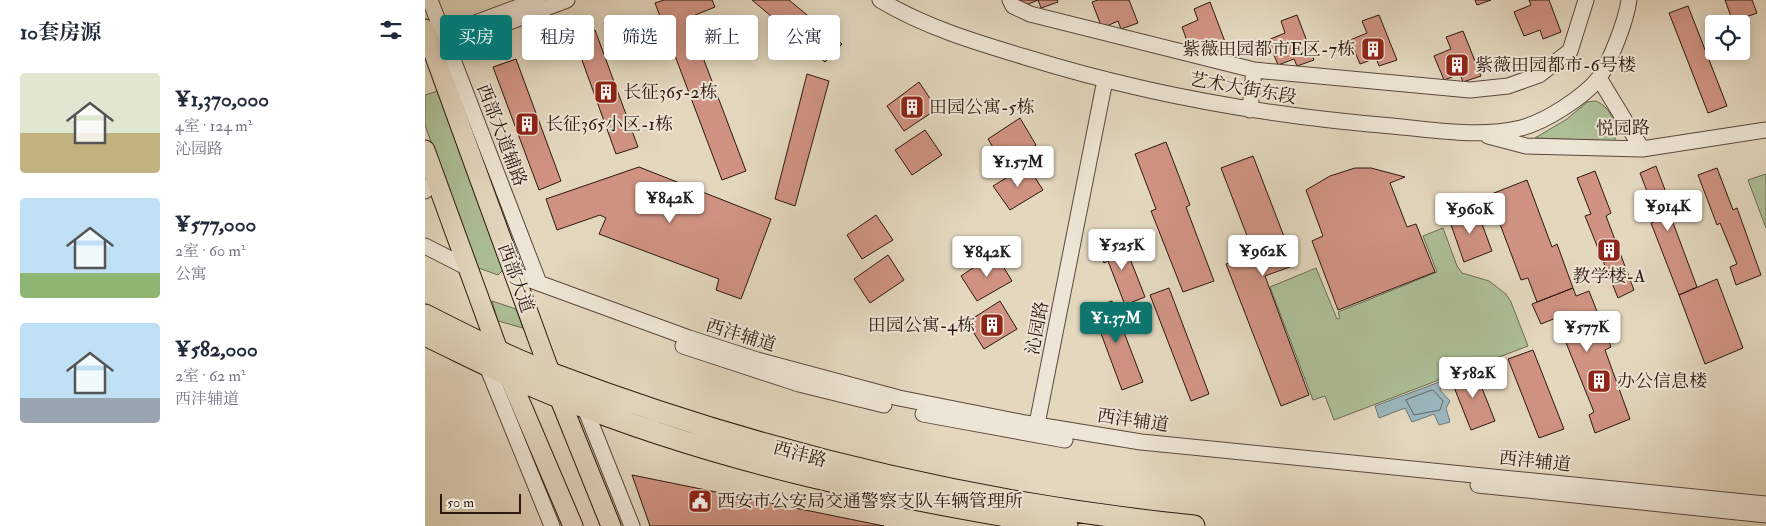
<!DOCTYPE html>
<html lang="zh">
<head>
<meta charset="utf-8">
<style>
	body { margin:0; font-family:"IM FELL Double Pica","Noto Serif SC",serif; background:#f2f2f3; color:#1f2937; height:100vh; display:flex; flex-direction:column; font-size:19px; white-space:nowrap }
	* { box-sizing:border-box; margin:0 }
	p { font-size:16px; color:#747a83 }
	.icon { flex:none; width:28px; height:28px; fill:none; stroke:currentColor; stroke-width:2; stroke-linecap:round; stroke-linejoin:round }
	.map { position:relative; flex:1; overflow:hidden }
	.details { display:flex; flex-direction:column; background:#fff; width:425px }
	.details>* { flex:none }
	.hud { position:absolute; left:15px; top:15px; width:475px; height:45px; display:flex; gap:10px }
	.controls { position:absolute; left:1280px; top:15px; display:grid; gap:10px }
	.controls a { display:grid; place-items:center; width:45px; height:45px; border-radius:5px; background:#fff; box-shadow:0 2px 12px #0003; font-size:25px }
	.scale { position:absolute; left:15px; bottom:12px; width:81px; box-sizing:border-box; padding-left:5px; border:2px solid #2c1810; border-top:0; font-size:14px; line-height:18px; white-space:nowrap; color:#2c1810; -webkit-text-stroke:4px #ede5d5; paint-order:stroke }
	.price { position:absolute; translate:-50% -42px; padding:0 11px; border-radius:5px; background:#fff; color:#222; font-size:16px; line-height:32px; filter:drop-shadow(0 1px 2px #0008) }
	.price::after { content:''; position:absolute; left:50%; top:30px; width:15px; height:11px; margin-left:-8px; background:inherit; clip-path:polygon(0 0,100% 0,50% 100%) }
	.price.active { background:#0f766e; color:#fff }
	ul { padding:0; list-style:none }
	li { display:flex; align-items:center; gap:15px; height:125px; padding:0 20px }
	li span { display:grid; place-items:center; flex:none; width:140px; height:100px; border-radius:5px; color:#555 }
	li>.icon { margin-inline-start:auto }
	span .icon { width:60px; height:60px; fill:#fffc; stroke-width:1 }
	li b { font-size:21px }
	h2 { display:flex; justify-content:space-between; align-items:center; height:60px; padding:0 20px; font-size:21px }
	.tag { padding:0 18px; border-radius:5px; background:#fff; box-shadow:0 2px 12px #0003; font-size:18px; line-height:45px }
	.tag.active { background:#0f766e; color:#fff }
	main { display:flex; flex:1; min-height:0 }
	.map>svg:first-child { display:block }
	.green { fill:#adbf96; stroke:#6c6c53 }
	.water { fill:#9bb6bd; stroke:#6f7778 }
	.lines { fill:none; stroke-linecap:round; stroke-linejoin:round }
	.shore { stroke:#646766; stroke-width:1 }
	.building { fill:#d09382; stroke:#2c1810 }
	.minor-casing { stroke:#5a483c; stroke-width:17 }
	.major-casing { stroke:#2c1810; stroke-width:21 }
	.highway-casing { stroke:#2c1810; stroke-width:23 }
	.minor { stroke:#ede5d5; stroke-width:15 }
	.major { stroke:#e3d7be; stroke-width:19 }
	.highway { stroke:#e3d7be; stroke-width:21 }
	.labels { text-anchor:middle; stroke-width:4; stroke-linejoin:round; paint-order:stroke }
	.poi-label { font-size:18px; fill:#2c1810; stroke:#ede5d5; text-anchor:start }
	.street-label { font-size:18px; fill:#2c1810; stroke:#ede5d5 }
</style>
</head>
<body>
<main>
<section class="details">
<h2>10套房源<svg class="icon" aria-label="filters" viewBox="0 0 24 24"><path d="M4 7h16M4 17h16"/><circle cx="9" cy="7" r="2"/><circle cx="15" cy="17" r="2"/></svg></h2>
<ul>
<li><span style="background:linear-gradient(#dfe7d0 60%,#c2b280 0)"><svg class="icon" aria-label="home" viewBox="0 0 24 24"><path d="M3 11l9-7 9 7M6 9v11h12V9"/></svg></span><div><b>¥1,370,000</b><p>4室 · 124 m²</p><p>沁园路</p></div></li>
<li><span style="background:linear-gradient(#bfe0f5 75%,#8fb573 0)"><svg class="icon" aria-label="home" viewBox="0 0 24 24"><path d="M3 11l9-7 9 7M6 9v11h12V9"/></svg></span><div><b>¥577,000</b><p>2室 · 60 m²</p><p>公寓</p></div></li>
<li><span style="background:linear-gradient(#bfe0f5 75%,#9aa5b1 0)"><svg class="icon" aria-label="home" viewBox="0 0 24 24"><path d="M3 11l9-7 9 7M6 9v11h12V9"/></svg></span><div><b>¥582,000</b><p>2室 · 62 m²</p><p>西沣辅道</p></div></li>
</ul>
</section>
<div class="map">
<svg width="1341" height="526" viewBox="0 0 1341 526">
	<rect width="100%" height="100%" fill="#e3d7be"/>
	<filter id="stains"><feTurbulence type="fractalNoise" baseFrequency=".004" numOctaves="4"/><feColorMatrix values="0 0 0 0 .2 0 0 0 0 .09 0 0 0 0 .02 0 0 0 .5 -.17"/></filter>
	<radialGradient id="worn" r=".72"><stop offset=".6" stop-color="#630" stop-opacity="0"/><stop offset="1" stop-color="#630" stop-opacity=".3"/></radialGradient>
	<path class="green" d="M13,91l65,179 -5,5 -22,-8 -51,-142v-30z
		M1171,101c14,6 17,18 22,32l-4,8 -79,-3 32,-19 20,-17z
		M1341,174v54l-18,-48z
		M1018,228l14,38 5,7 27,8 17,13 5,8 17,44 -194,74 -9,-24 -12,4 -43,-113 46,-19 21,51 3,-1 -2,-6 99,-40 -14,-36z
		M67,301l24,8 7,19 -25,-7z"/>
	<path class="water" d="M1017,381l-2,9 10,11 -4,7 4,14 -11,3 -5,-11 -22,8 -7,-14 -26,10 -4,-12z"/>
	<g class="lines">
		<path class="shore" d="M1008,390l10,11 -3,9 -26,5 -8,-15z"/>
	</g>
	<path class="building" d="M239,0h48l3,7 -27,11 58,153 -24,9 -67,-177z
		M327,0h37l53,44 -17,18z
		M594,0h38l1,2 -17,6 -3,-8 -17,7z
		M673,0h31l9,23 -17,6 -3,-8 -16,7 -10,-26z
		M1050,0h16l-14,5z
		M1104,0h20l12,32 -18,7 -3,-9 -16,6 -10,-24 17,-7z
		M1300,0h27l5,13 -24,9z
		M785,2l17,45 -17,7 -3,-8 -16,6 -9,-25 16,-7 -4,-11z
		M1263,6l39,100 -19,7 -39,-100z
		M872,15l17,45 -17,6 -3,-7 -16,6 -10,-25 17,-7 -4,-12z
		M954,15l18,45 -18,6 -3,-8 -16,6 -10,-24 17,-7 -5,-12z
		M170,30l43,117 -22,7 -42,-116z
		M1038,31l18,45 -18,6 -3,-8 -16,6 -10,-24 17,-7 -5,-12z
		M91,59l45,122 -22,9 -46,-123z
		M382,74l22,7 -34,125 -20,-7z
		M494,82l18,27 -33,22 -17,-25z
		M595,118l16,27 -33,19 -15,-25z
		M500,130l17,25 -30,20 -17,-25z
		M741,142l24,63 -4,2 28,74 -31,11 -32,-81 5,-2 -21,-55z
		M828,156l42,109 -30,11 44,119 -28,11 -55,-142 28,-10 -33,-86z
		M602,165l16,25 -33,20 -17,-24z
		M1231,166l20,53 -4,1 25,67 -18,8 -28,-72 7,-3 -18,-47z
		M214,167l132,52 -30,80 -25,-9 3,-11 -120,-45 7,-16 -6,-3 -43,15 -11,-31z
		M930,168h16l34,9 -15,6 17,44 9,-3 19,48 -97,38 -26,-69 11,-5 -17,-46 24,-14z
		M1292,168l16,42 4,-2 24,67 -25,10 -6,-18 7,-3 -17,-41 -3,2 -19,-50z
		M1170,171l16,42 -5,3 28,74 -16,8 -33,-82 6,-2 -14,-36z
		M1102,180l25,67 5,-3 16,44 -36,14 -9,-24 -7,2 -32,-85z
		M1051,208l16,43 -28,11 -15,-43z
		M451,215l17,25 -31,19 -15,-24z
		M697,238l23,59 -20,8 -17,-44 -4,2 -6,-16z
		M570,253l17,28 -35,20 -16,-25z
		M463,255l16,25 -34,23 -16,-24z
		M1292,279l26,69 -38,16 -26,-69z
		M744,288l40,106 -18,7 -41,-106z
		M1148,288l3,8 13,-5 22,56 -6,3 25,69 -35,14 -6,-18 5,-3 -38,-94 -15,6 -9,-20z
		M575,301l17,28 -33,20 -17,-27z
		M687,301l31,81 -21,8 -23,-62 -5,2 -8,-20z
		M1108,350l31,79 -25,9 -31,-79z
		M1049,368l21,53 -24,9 -21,-53z
		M207,475l252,51h-234z"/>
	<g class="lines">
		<g class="minor-casing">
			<path id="minor" d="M5,0l109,283
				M455,0c45,27 95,42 145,57 119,37 243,59 367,69 43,4 87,12 129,2 24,-6 63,-31 78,-50 12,-18 27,-57 30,-78
				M585,0l3,6 17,8 224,56 216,20 38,-4 31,-11 31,-24 16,-51
				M10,38l102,-38
				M13,49l129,-49
				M1174,78l43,71
				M825,110l4,-40
				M1063,136l38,10 116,3 124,-19
				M0,191l11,-12
				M0,246l43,22
				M89,274l175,64 68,22 142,38 126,25 116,19 625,62
				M258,346l116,38 85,21
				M61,364l66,162
				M159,406l48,120
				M498,414l142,26
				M610,434l70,-354
				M1053,485l288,30"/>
		</g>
		<g class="major-casing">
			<path id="major" d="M0,29l134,368 52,129
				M0,150l73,200 75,176"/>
		</g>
		<g class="highway-casing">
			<path id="highway" d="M0,315c42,21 84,43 128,59 206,78 422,130 641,152
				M0,335c44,21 88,44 134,62 162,66 336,102 508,129"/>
		</g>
		<use href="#minor" class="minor"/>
		<use href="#major" class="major"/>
		<use href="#highway" class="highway"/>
	</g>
	<defs>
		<g id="building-square" transform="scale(1.25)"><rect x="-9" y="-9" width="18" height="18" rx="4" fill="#8f2418" stroke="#ede5d5"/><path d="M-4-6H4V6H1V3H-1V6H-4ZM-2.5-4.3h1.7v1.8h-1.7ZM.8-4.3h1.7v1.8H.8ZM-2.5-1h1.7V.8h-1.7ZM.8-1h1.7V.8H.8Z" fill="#fff"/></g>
		<g id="civic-square" transform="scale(1.25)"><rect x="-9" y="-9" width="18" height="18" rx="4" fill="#8f2418" stroke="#ede5d5"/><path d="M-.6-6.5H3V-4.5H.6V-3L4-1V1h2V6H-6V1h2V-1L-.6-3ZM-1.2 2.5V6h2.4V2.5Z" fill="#fff"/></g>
	</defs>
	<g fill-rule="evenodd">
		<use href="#building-square" x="948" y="49"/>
		<use href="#building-square" x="1032" y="65"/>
		<use href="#building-square" x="181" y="92"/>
		<use href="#building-square" x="487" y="107"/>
		<use href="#building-square" x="102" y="124"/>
		<use href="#building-square" x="1184" y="250"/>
		<use href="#building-square" x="567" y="325"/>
		<use href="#building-square" x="1174" y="381"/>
		<use href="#civic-square" x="275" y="501"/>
	</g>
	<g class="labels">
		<g class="poi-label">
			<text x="930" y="55" text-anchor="end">紫薇田园都市E区-7栋</text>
			<text x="1050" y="71">紫薇田园都市-6号楼</text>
			<text x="198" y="98">长征365-2栋</text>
			<text x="504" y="113">田园公寓-5栋</text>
			<text x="120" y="130">长征365小区-1栋</text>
			<text x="1184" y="282" text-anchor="middle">教学楼-A</text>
			<text x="550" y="331" text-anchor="end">田园公寓-4栋</text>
			<text x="1192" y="387">办公信息楼</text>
			<text x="292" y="507">西安市公安局交通警察支队车辆管理所</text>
		</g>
		<g class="street-label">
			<text transform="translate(818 88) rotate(10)" y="6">艺术大街东段</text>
			<text transform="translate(1198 128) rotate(-1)" y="6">悦园路</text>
			<text transform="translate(77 135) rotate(69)" y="6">西部大道辅路</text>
			<text transform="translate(91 278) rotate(70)" y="6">西部大道</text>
			<text transform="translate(612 328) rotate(-79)" y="6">沁园路</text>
			<text transform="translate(316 335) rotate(17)" y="6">西沣辅道</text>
			<text transform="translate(708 420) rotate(8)" y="6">西沣辅道</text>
			<text transform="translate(375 454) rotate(15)" y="6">西沣路</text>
			<text transform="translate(1110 461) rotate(6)" y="6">西沣辅道</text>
		</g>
	</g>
	<rect width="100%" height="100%" filter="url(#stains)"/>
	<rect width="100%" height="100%" fill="url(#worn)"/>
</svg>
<div class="controls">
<a><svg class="icon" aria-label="locate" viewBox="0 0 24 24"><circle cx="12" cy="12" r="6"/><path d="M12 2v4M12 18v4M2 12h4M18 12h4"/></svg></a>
</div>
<div class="scale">50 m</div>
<b class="price" style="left:593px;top:188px">¥1.57M</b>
<b class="price" style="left:245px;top:224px">¥842K</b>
<b class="price" style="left:1243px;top:232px">¥914K</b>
<b class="price" style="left:1045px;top:235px">¥960K</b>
<b class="price" style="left:697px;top:271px">¥525K</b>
<b class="price" style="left:838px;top:277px">¥962K</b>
<b class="price" style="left:562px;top:278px">¥842K</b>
<b class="price active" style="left:691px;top:344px">¥1.37M</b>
<b class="price" style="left:1162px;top:353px">¥577K</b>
<b class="price" style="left:1048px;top:399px">¥582K</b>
<div class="hud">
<a class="tag active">买房</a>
<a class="tag">租房</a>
<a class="tag">筛选</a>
<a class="tag">新上</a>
<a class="tag">公寓</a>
</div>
</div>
</main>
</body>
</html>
